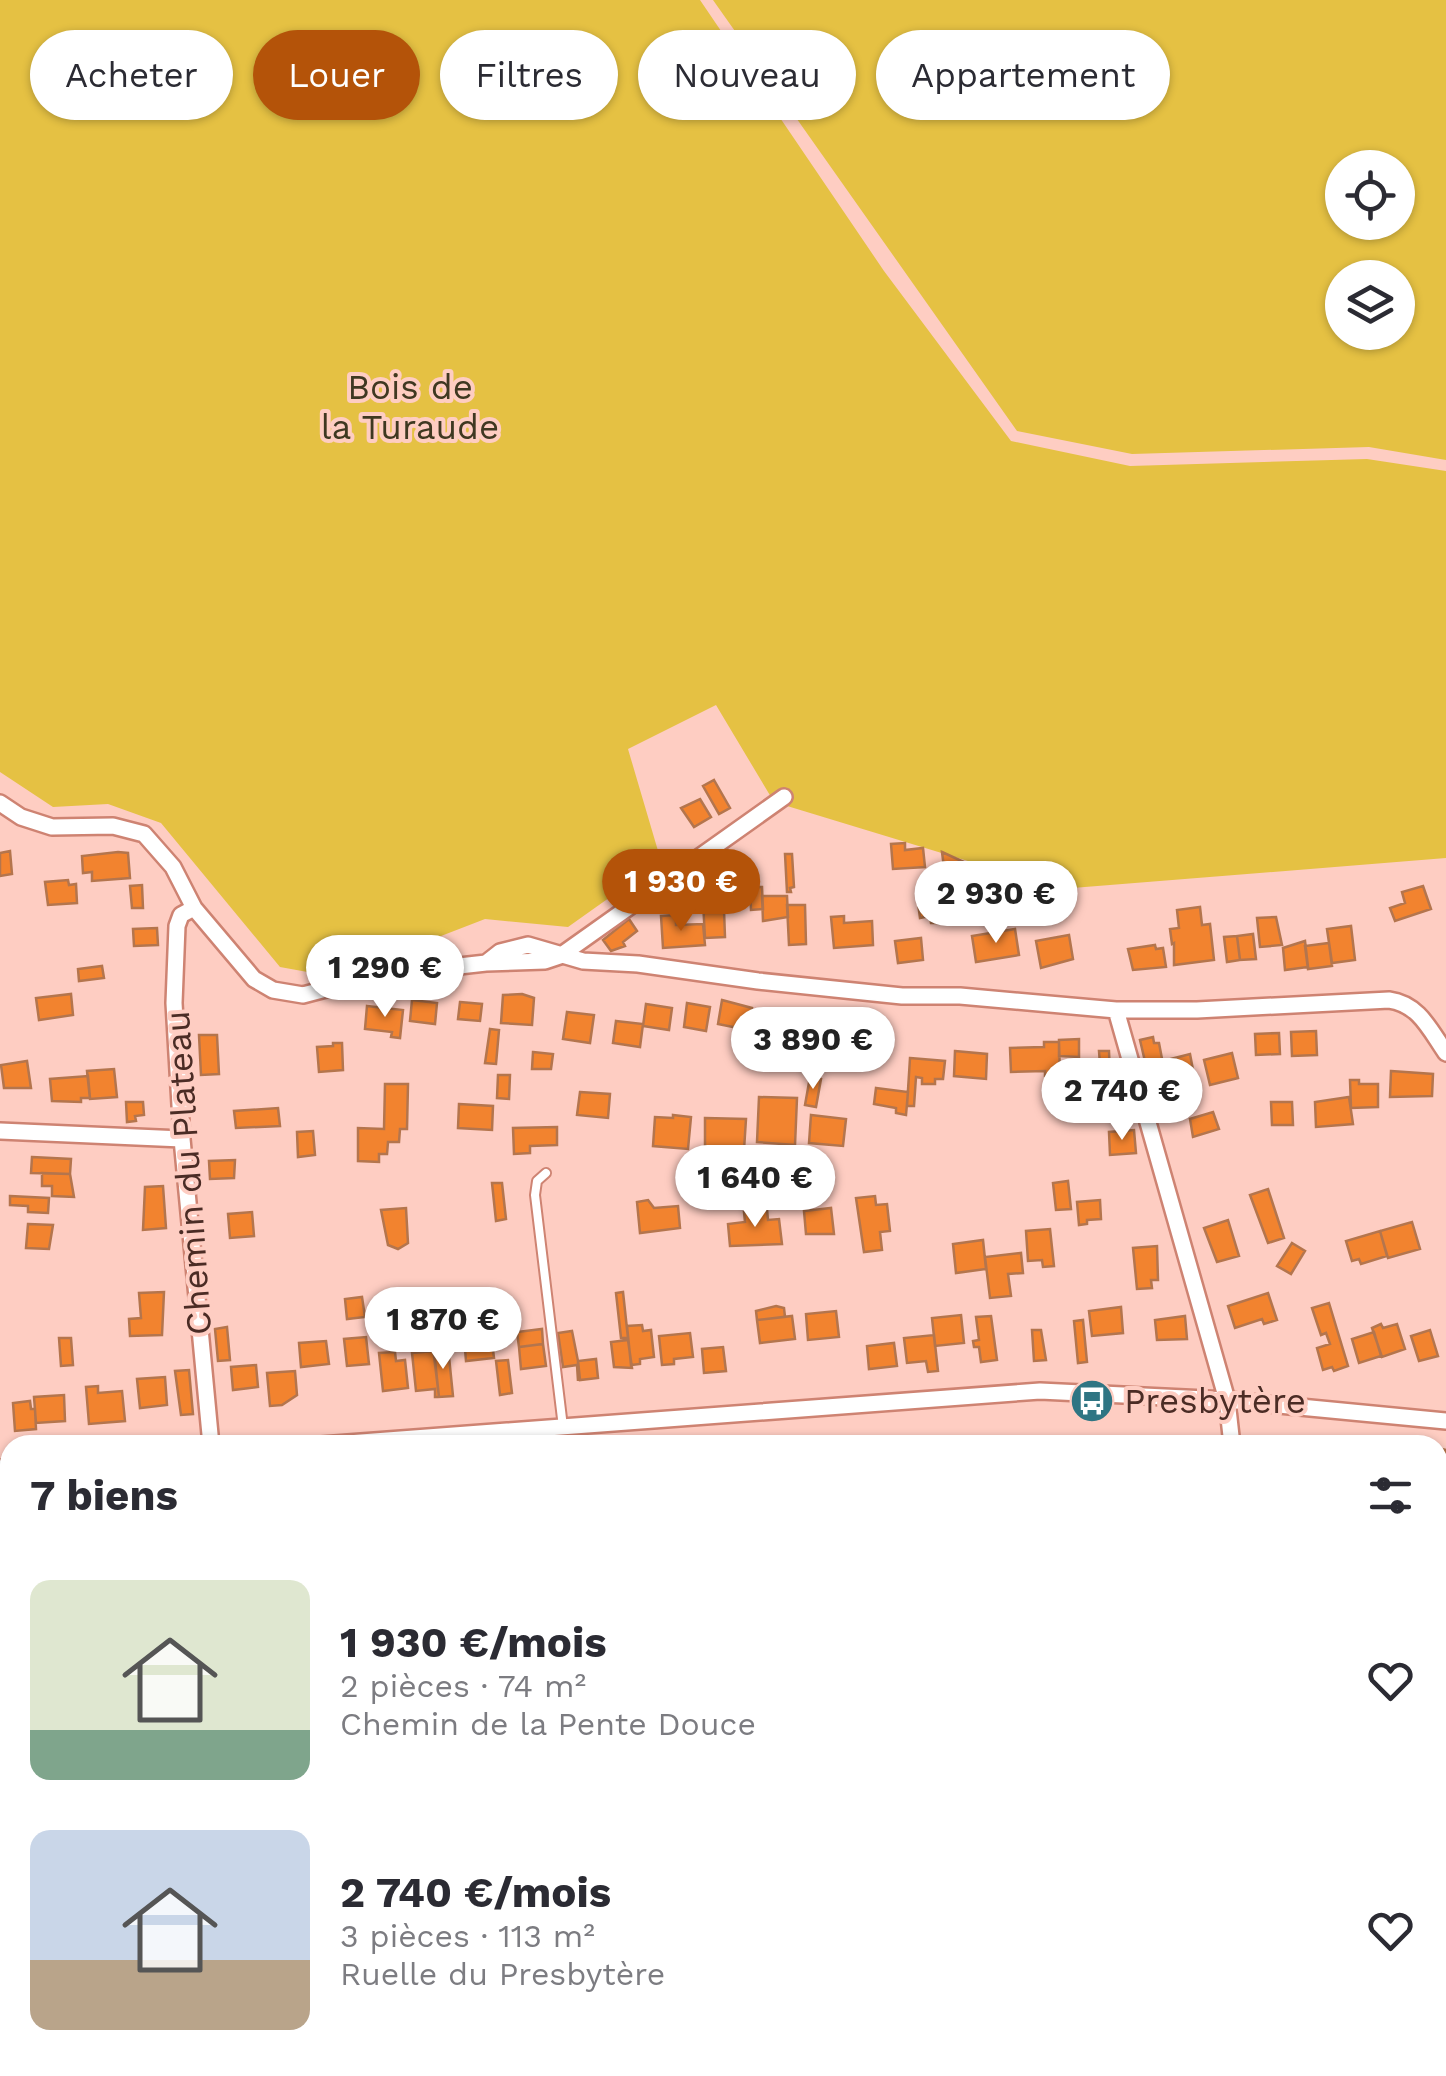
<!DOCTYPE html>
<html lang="fr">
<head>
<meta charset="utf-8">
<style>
	body { margin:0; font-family:"Work Sans",sans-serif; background:#f2f2f3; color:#2b2b33; height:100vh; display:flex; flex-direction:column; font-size:38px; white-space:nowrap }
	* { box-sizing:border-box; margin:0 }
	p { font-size:32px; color:#7c7c81 }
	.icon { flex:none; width:55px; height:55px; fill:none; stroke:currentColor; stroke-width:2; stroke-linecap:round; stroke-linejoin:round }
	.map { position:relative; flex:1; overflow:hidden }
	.side { position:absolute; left:0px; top:1435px; width:1448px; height:642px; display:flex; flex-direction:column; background:#fff; border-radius:30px 30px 0 0; box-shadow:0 2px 8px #0004 }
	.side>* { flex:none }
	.top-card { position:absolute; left:30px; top:30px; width:1388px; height:90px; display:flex; gap:20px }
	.tools { position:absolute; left:1325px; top:150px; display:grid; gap:20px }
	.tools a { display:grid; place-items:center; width:90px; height:90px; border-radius:50%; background:#fff; box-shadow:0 2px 8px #0004; font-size:50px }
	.price { position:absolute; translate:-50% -85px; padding:0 22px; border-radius:35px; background:#fff; color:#222; font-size:32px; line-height:65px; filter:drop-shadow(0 2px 5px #0008) }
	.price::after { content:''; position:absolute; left:50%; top:60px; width:30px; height:22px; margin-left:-15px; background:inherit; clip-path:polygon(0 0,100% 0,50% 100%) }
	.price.active { background:#b45309; color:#fff }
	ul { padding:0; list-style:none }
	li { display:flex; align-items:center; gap:30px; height:250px; padding:0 30px }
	li span { display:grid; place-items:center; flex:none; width:280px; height:200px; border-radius:20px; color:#555 }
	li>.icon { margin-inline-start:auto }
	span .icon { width:120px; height:120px; fill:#fffc; stroke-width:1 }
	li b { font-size:42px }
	h2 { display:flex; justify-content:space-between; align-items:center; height:120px; padding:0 30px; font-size:42px }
	.pill { padding:0 35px; border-radius:45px; background:#fff; box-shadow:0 2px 8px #0004; font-size:35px; line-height:90px }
	.pill.active { background:#b45309; color:#fff }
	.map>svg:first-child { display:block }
	.green { fill:#e5c143; fill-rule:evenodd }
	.building { fill:#f2832f; stroke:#b4754d; stroke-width:2.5 }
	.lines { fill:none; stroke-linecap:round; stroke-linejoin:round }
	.service-casing { stroke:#ce8372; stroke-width:12 }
	.minor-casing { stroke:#ce8372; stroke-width:20 }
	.service { stroke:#fff; stroke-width:8 }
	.minor { stroke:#fff; stroke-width:15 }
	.labels { text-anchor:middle; stroke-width:8; stroke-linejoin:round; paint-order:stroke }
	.park-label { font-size:35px; fill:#3f3821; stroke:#fecdc2 }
	.street-label { font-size:35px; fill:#4b2c25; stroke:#fecdc2 }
	.poi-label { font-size:35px; fill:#4b2c25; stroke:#fecdc2; text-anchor:start }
</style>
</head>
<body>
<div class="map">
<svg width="1446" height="2076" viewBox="0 0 1446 2076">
	<rect width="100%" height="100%" fill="#fecdc2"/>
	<path class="green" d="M0,0h700l184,271 127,170 119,25 237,-7 79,12v387l-386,31 -286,-87 -58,-97 -88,44 33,112 -93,66 -83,-8 -150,58 -55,-10 -119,-144 -53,-19 -55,3 -53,-35z
		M713,0h733v460l-77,-13 -237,7 -115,-23zM1342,168h56v54h-56zM1342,278h56v54h-56z"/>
	<path class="building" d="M714,780l16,28 -11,6 -16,-28z
		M700,799l11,18 -17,10 -13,-19z
		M905,843v7l18,-2 2,19 -32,2 -2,-25z
		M10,851l2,23 -12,2v-23z
		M118,852l10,1 2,25 -38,3v-9l-9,1 -1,-17z
		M942,852l37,17 37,2 4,24 -73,-4z
		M785,854h7l2,33 -4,1 1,4h-4z
		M68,880l1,5 7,-1 1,19 -29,2 -3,-23z
		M142,885l1,23h-11l-2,-22z
		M1423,886l8,23 -36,12 -5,-13 15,-5 -3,-11z
		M750,887h12l1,22 -12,1z
		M762,896h25l1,21 -25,4z
		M716,901v9h8l1,27 -20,1 -2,-36z
		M939,901l3,22h-11l-1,-7 -10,2 -2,-15z
		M787,905h18l1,39 -17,1z
		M1200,907l2,18 8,-1 4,36 -40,5v-22l-2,1 -2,-15 9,-1 -2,-18z
		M676,915v10l27,-1 2,21 -42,3 -2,-32z
		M844,916v7l28,-2 1,24 -39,3 -3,-31z
		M1276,917l6,28 -22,2 -3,-29z
		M629,919l8,12 -14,11 2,4 -14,5 -8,-11z
		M1351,926l4,34 -23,3 -5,-34z
		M157,928l1,17 -24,1 -1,-17z
		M1015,929l4,26 -43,7 -4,-26z
		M1253,934l3,25 -16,1 -3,-24z
		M1069,935l4,24 -32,9 -5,-27z
		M1237,936l3,24 -13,2 -3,-25z
		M921,938l2,22 -25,3 -3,-22z
		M1305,941l3,26 -23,3 -2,-22z
		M1329,943l3,23 -24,3 -3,-23z
		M1155,945l1,4 7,-1 3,19 -33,3 -5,-21z
		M102,966l2,12 -25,3 -1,-12z
		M71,994l2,21 -34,5 -3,-22z
		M522,994l12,4 -2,27 -31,-2 2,-28z
		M412,1000l25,3 -2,21 -25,-3z
		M722,1000l30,8 -4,22 -30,-6z
		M460,1002l22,2 -2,17 -22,-2z
		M687,1003l23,4 -4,24 -22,-4z
		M646,1004l26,4 -3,22 -26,-4z
		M367,1006l36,4 -3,28 -9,-1 1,-5 -27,-3z
		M567,1012l27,3 -4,28 -27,-4z
		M616,1021l27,3 -3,23 -27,-4z
		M829,1023l34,4 -4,34 -22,-2 1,-12 -11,-1z
		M490,1029l9,1 -3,34 -11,-1z
		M1316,1031l1,24 -25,1 -1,-24z
		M1279,1033l1,21 -24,1 -1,-21z
		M770,1034l13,2 -4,20 -12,-2z
		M199,1035h18l2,39 -18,1z
		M783,1036l34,5 -5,27 -11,-2 1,-5 -23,-5z
		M1153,1037l1,6h5l4,21h-4l3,17 -12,2 -10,-43z
		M1079,1039v18l-20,-1v-16z
		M1044,1042h15l1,33 -15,1v-5l-34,1 -1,-24 34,-1z
		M333,1043h9l1,27 -24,2 -2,-25 16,-1z
		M955,1051l32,3 -1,25 -32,-3z
		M1099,1051h10l1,26 -9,1z
		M533,1052l20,2 -2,15h-19z
		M1232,1053l6,25 -28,7 -6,-25z
		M1190,1054l4,21 -26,6 -5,-20z
		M910,1058l35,3 -2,18h-8v5h-13v-6l-6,-1 -2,29h-7z
		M27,1061l4,27h-27l-3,-23z
		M1100,1062l1,21 -21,1v-21z
		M114,1069l3,28 -27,2 -3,-28z
		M1391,1071l42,3 -1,22 -42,1z
		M498,1075h12l-1,24 -12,-1z
		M88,1076l2,22h-9v4l-29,-1 -2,-22z
		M810,1077l11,2 -5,28 -11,-2z
		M1350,1080h9v4h19v23l-27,1z
		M385,1084h23l-1,45h-7l-1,13h-11l-1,12h-8v8l-21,-1v-33l26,1z
		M876,1088l32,4 -2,23 -10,-2v-5l-22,-4z
		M580,1092l30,2 -2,24 -31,-3z
		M759,1097l38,1 -2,47 -38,-3z
		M1349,1097l4,27 -37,3 -1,-25z
		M126,1102h17l1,13 -9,1 1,5 -9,1z
		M1271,1102h21l1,23h-21z
		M459,1104l34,2 -1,24 -34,-2z
		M278,1108l2,18 -44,2 -2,-17z
		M1213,1112l6,17 -26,8 -3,-18z
		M673,1115l18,2 -3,32 -35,-3 2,-29 18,1z
		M811,1115l35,4 -3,27 -34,-3z
		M705,1118l41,1 -2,31 -39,-2z
		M557,1127v18l-27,1v7l-16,1 -1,-26z
		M1134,1130l2,23 -26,2 -1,-23z
		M313,1131l2,24 -17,2 -1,-25z
		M32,1157l39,2 -1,15 -39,-1z
		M235,1160l-1,18 -24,1 -1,-18z
		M42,1173l28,1 4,23 -22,-1v-10h-10z
		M1068,1181l3,28 -15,1 -3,-27z
		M492,1183h10l4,36 -10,2z
		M163,1186l3,42 -23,2 2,-43z
		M1268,1189l16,49 -16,5 -18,-48z
		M10,1196l39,2 -1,15 -20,-1v-6l-18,-1z
		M875,1196l1,9 11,-1 3,27 -10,1 2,18 -18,2 -8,-54z
		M648,1200l6,8 24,-2 2,22 -40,5 -3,-31z
		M1100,1200l1,19 -14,1v4l-8,1 -2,-23z
		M406,1208l2,35 -10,6 -10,-4 -7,-35z
		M831,1208l3,26h-28l-2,-23z
		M767,1209l1,11 11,-1 3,25 -52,2 -2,-22 17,-2 -1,-10z
		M252,1212l2,24 -24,2 -2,-24z
		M1228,1220l11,36 -22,6 -13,-34z
		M1412,1222l8,27 -32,9 -8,-27z
		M28,1224l25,1 -4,24 -23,-1z
		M1050,1229l4,37 -11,1 -1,-7 -14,1 -2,-30z
		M1380,1231l7,25 -26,8 -2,-5 -7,2 -6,-20z
		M983,1240l3,29 -30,4 -3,-29z
		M1292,1243l13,8 -14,23 -14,-8z
		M1157,1246l1,34h-7l1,8 -15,1 -4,-41z
		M1021,1253l2,20 -15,1 3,22 -21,2 -5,-41z
		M164,1292l-2,43 -32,1 -1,-17 12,-1 -2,-25z
		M623,1292l5,46h-7l-5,-45z
		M1268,1293l9,27 -13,4 -2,-5 -27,9 -7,-22z
		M362,1297l3,20 -18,2 -2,-20z
		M1329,1303l19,63 -14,5 -2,-4 -9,3 -6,-22 13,-4 -4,-11 -5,2 -9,-27z
		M776,1306l8,2 1,9 -28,3 -1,-9z
		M1121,1307l2,26 -31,3 -3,-25z
		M836,1311l3,26 -31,3 -2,-26z
		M961,1315l3,28 -29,3 -3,-28z
		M792,1316l3,23 -35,4 -3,-23z
		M991,1316l6,44 -16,2 -2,-15h-5l-1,-6 6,-1 -3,-23z
		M1185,1316l2,23 -30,1 -2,-20z
		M1083,1320l4,42 -9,1 -4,-42z
		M1381,1324l2,4 14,-4 8,25 -23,8 -10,-29z
		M642,1325l1,6 8,-1 3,27 -14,2v5l-9,1 -4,-39z
		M227,1327l3,33 -12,1 -3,-32z
		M542,1329l1,15 -24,3 -2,-15z
		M1032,1330h9l5,30 -12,1z
		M1430,1330l8,26 -19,5 -8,-25z
		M572,1331l6,30v20l-1,-16 -14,2 -5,-34z
		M1374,1332l7,24 -22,7 -7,-24z
		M491,1333l3,25 -28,3 -2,-24z
		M690,1333l3,24 -19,2v5l-12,1 -3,-29z
		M934,1335l4,36 -10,1 -2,-11 -19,2 -3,-25z
		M366,1337l3,27 -22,2 -3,-27z
		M59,1338h12l2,27 -12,1z
		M628,1340l4,28 -18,-1 -3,-25z
		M326,1341l3,23 -28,3 -2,-24z
		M894,1343l3,23 -28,3 -2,-23z
		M543,1344l3,22 -25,3 -2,-22z
		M448,1347l5,49 -14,1 -6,-49z
		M723,1347l3,24 -22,2 -2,-24z
		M434,1351l5,46h-4v-8l-19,2 -4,-38z
		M395,1352l1,9 9,-1 3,28 -25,3 -4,-38z
		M596,1359l2,19 -18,2 -2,-19z
		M508,1360l4,33 -12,2 -4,-34z
		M256,1365l2,22 -25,3 -2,-23z
		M189,1370l4,44 -12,1 -6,-44z
		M295,1371l2,24 -15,10 -12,1 -3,-33z
		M165,1377l2,28 -27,3 -3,-29z
		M98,1386v7l24,-2 3,30 -36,3 -3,-37z
		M64,1395l1,26 -29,2 -2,-26z
		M30,1401l1,8h4l1,20 -21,2 -2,-28z
		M1438,1448l8,2v43l-8,-2z
		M3,1766l7,2 -4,29 -6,-2v-25z
		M3,2019l7,2 -2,41 -8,-2z"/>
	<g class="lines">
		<g class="service-casing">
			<path id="service" d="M546,1173l-9,8 -2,14 28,232
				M3,1469l7,159
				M95,2076v-8"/>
		</g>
		<g class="minor-casing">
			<path id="minor" d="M0,803l21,14 31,10 61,-1 31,8 29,33 21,41 60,71 19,11 30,5 76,-20 107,-12 59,-2 15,-5 224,-159
				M194,908l-13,7 -4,11 -3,77 8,136 29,306
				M486,963l14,-11 28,-7 55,16 55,3 120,17 144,15h58l156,14h81l192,-10c30,4 41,30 57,53
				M1116,1010l111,390 5,45
				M0,1131l182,8
				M321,1445l719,-54 187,9 219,21
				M0,1468h10
				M401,2068v8
				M601,2068l1,8
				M1153,2076l1,-8"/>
		</g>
		<use href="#service" class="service"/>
		<use href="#minor" class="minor"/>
	</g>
	<defs>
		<g id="bus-disc" transform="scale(2.25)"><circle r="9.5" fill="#2f7583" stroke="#fecdc2"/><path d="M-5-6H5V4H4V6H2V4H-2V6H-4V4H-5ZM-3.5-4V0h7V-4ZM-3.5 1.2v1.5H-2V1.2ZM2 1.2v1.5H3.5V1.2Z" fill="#fff"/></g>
	</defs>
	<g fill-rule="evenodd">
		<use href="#bus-disc" x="1092" y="1401"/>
	</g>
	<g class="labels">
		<g class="park-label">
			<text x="410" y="399">Bois de<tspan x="410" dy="40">la Turaude</tspan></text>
		</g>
		<g class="street-label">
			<text transform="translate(188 1173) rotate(-94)" y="12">Chemin du Plateau</text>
		</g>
		<g class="poi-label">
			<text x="1124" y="1413">Presbytère</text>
		</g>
	</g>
</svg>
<div class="tools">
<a><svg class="icon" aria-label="locate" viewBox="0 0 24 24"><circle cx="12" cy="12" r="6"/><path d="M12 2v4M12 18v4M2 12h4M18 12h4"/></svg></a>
<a><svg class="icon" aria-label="layers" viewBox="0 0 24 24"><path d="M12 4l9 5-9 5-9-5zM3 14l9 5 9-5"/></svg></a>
</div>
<b class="price active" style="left:681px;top:934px">1 930 €</b>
<b class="price" style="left:996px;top:946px">2 930 €</b>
<b class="price" style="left:385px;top:1020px">1 290 €</b>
<b class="price" style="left:813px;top:1092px">3 890 €</b>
<b class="price" style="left:1122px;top:1143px">2 740 €</b>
<b class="price" style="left:755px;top:1230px">1 640 €</b>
<b class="price" style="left:443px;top:1372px">1 870 €</b>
<div class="top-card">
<a class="pill">Acheter</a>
<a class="pill active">Louer</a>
<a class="pill">Filtres</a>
<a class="pill">Nouveau</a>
<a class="pill">Appartement</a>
</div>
<section class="side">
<h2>7 biens<svg class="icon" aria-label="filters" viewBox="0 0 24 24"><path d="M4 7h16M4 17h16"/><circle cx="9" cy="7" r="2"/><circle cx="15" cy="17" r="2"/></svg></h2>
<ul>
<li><span style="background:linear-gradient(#dfe7d0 75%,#7fa58c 0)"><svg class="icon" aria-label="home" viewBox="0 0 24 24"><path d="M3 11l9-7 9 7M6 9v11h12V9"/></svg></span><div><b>1 930 €/mois</b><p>2 pièces · 74 m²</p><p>Chemin de la Pente Douce</p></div><svg class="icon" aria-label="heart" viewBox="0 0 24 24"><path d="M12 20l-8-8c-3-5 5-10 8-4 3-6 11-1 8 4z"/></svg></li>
<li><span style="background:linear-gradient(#c9d6e8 65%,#b9a48a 0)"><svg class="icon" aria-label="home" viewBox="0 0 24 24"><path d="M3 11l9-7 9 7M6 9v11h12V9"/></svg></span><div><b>2 740 €/mois</b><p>3 pièces · 113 m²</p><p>Ruelle du Presbytère</p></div><svg class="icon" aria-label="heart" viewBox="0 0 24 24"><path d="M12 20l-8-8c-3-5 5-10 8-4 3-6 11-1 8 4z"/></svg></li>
</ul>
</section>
</div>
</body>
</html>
